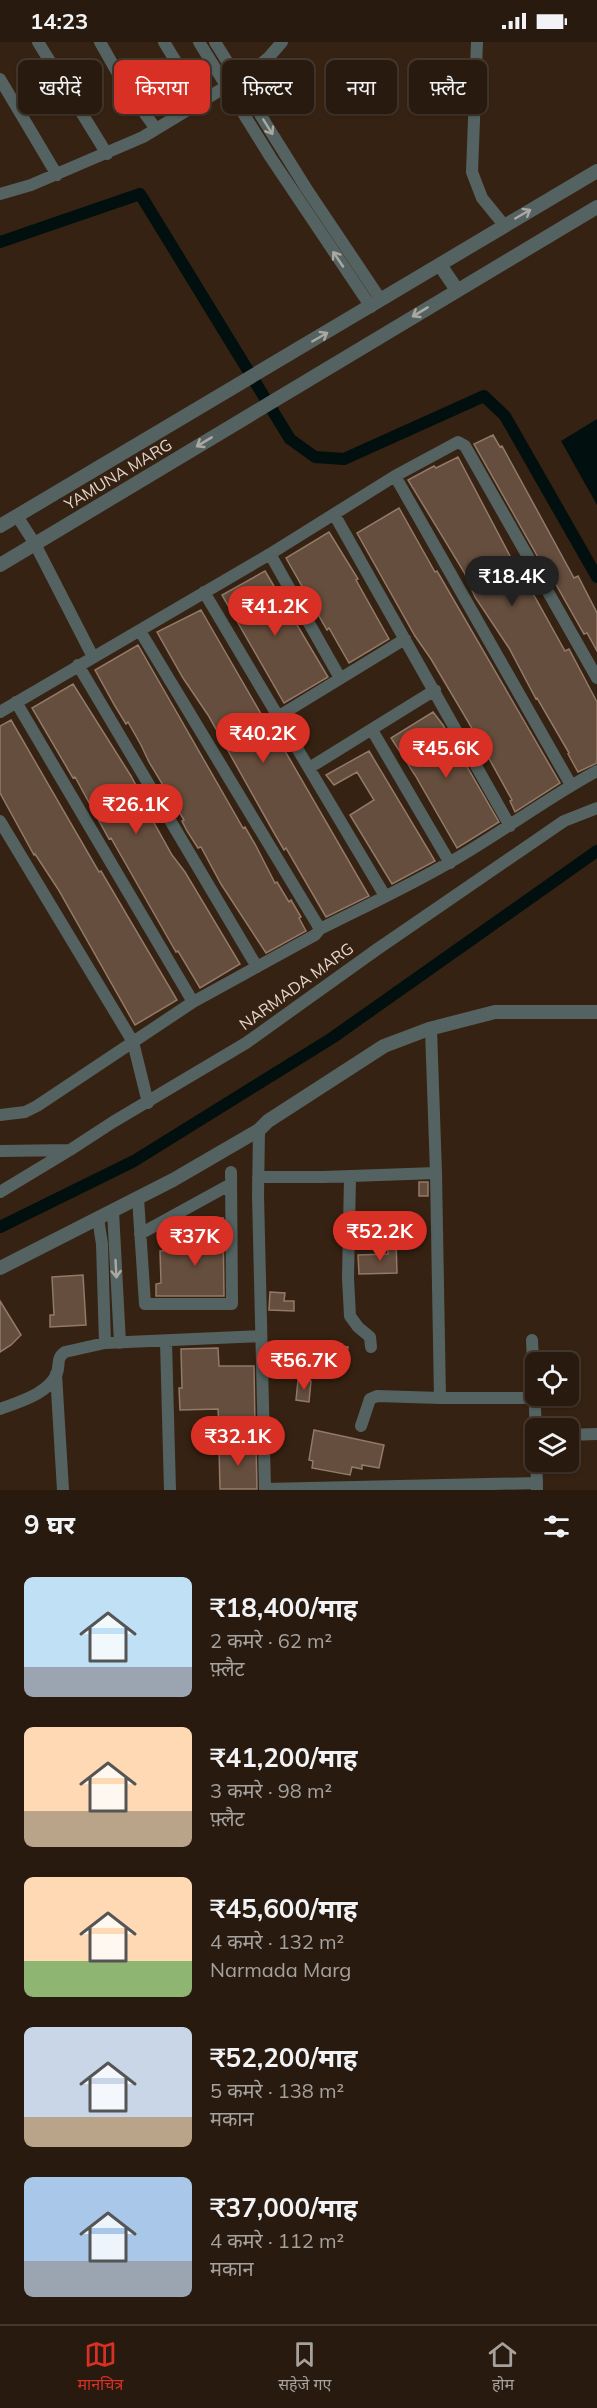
<!DOCTYPE html>
<html lang="hi">
<head>
<meta charset="utf-8">
<style>
	body { margin:0; font-family:Mulish,"Noto Sans Devanagari",sans-serif; background:#34271c; color:#f1f3f6; height:100vh; display:flex; flex-direction:column; font-size:22px; white-space:nowrap }
	* { box-sizing:border-box; margin:0 }
	p { font-size:20px; color:#a5a19e }
	.icon { flex:none; width:33px; height:33px; fill:none; stroke:currentColor; stroke-width:2; stroke-linecap:round; stroke-linejoin:round }
	.map { position:relative; height:1448px; overflow:hidden }
	.side { display:flex; flex-direction:column; background:#281a0e; flex:1 }
	.side>* { flex:none }
	.banner { position:absolute; left:18px; top:18px; width:561px; height:54px; display:flex; gap:12px }
	.buttons { position:absolute; left:525px; top:1310px; display:grid; gap:12px }
	.buttons a { display:grid; place-items:center; width:54px; height:54px; border-radius:9px; background:#281a0e; box-shadow:0 2px 4px #0004,0 0 0 2px #44382e; font-size:30px }
	.price { position:absolute; translate:-50% -51px; padding:0 14px; border-radius:21px; background:#d93025; color:#fff; font-size:20px; line-height:39px; filter:drop-shadow(0 2px 3px #0008) }
	.price::after { content:''; position:absolute; left:50%; top:36px; width:18px; height:14px; margin-left:-9px; background:inherit; clip-path:polygon(0 0,100% 0,50% 100%) }
	.price.active { background:#222; color:#fff }
	ul { padding:0; list-style:none }
	li { display:flex; align-items:center; gap:18px; height:150px; padding:0 24px }
	li span { display:grid; place-items:center; flex:none; width:168px; height:120px; border-radius:9px; color:#555 }
	li>.icon { margin-inline-start:auto }
	span .icon { width:72px; height:72px; fill:#fffc; stroke-width:1 }
	li b { font-size:26px }
	h2 { display:flex; justify-content:space-between; align-items:center; height:72px; padding:0 24px; font-size:26px }
	.chip { padding:0 21px; border-radius:9px; background:#281a0e; box-shadow:0 2px 4px #0004,0 0 0 2px #44382e; font-size:21px; line-height:54px }
	.chip.active { background:#d93025; color:#fff }
	.status { display:flex; justify-content:space-between; align-items:center; height:42px; padding:0 30px; background:#281a0e; direction:ltr }
	.status svg { height:16px; fill:currentColor }
	.tabs { display:flex; justify-content:space-around; align-items:center; height:84px; border-top:2px solid #44382e; background:#281a0e; font-size:16px; color:#a5a19e }
	.tabs a { display:grid; justify-items:center; gap:3px }
	.tabs .active { color:#d93025 }
	.map>svg:first-child { display:block }
	.water { fill:#01100e }
	.lines { fill:none; stroke-linecap:round; stroke-linejoin:round }
	.canal { stroke:#01100e; stroke-width:12 }
	.building { fill:#654e3d; stroke:#927968; stroke-width:1.5 }
	.minor { stroke:#546361; stroke-width:12 }
	.tertiary { stroke:#546361; stroke-width:14 }
	.oneway { stroke:#aaa8a1 }
	.labels { text-anchor:middle; stroke-width:5; stroke-linejoin:round; paint-order:stroke }
	.street-label { font-size:16px; fill:#e4d6cc; stroke:#362212 }
</style>
</head>
<body>
<div class="status"><b>14:23</b><svg viewBox="0 0 49 12"><path d="M0 12V9h3v3zM5 12V6h3v6zM10 12V3h3v9zM15 12V0h3v12zM26 1h20v11H26zM47 4h2v5h-2z"/></svg></div>
<div class="map">
<svg width="597" height="1448" viewBox="0 0 597 1448">
	<rect width="100%" height="100%" fill="#362212"/>
	<path class="water" d="M597,377v86l-36,-64z"/>
	<g class="lines">
		<path class="canal" d="M0,200l140,-48 150,245 25,18 29,2 140,-63 21,20 92,161
			M0,1185l134,-66 198,-123 265,-187"/>
	</g>
	<path class="building" d="M493,393l7,12 2,-1 72,132 4,-2 19,37v38l-10,-18 -3,1 -43,-76 -2,1 -65,-115z
		M458,415l62,118 1,-1 15,25 29,52 4,-2 28,53v61l-19,9 -10,-18 1,-1 -32,-55 -1,1 -27,-51 -34,-51 -11,-25 -56,-92 26,-14 2,2z
		M399,466l36,64 2,-1 123,212 -45,29 -5,-11 2,-1 -36,-65 -45,-76 -16,-23 -58,-103z
		M329,490l29,47 -2,1 33,59 -40,24 -20,-35 -2,2 -41,-72z
		M265,529l63,106 -44,26 -62,-108z
		M201,568l71,123 13,18 84,145 -43,21 -40,-69 -2,2 -11,-19 -65,-116 -25,-37 -26,-46z
		M138,603l105,183 2,-1 10,17 20,39 2,-1 12,20 2,-2 10,17 -2,1 7,13 -40,22 -45,-69 -20,-37 -3,1 -11,-17 -5,-10 2,-1 -35,-58 -8,-17 -13,-23 -2,2 -11,-18 -20,-36z
		M73,642l58,92 9,17 -2,1 34,61 13,17 55,92 -40,24 -22,-37 -2,1 -65,-114 -2,1 -34,-62 -2,1 -41,-70z
		M433,670l10,13 56,97 -42,26 -42,-73 -24,-37z
		M11,678l88,152 2,-1 76,129 -42,25 -77,-136 -23,-35 -1,1 -34,-62v-67z
		M369,709l66,110 -43,23 -42,-69 24,-15 -17,-28 -23,13 -8,-10z
		M419,1140h9v14h-9z
		M213,1176h10l1,78h-68v-12l5,-1 -1,-32 42,-2 1,-25h10z
		M396,1198l1,33 -38,1 -1,-19 30,-1 -1,-13z
		M83,1233l3,50 -36,2v-12h4l-2,-38z
		M270,1250l15,1 -1,8h10v10l-25,-1z
		M0,1259l21,34 -10,10 -11,7z
		M337,1303l11,2 -4,20 -11,-2z
		M218,1306l1,18h35l1,61h-36l-1,-18 -38,1 -1,-22h3l-1,-39z
		M298,1338l13,1 -2,21 -13,-2z
		M314,1388l70,15 -5,23 -17,-3v4l-10,-2 -2,8 -38,-7 1,-7 -4,-1z
		M256,1403l1,44h-37l-1,-43z"/>
	<g class="lines">
		<path class="minor" d="M38,0l69,112
			M100,0l25,44 31,43
			M164,0l36,59
			M199,0l72,116 100,149
			M215,0l91,146 75,112
			M477,0l-5,130 10,26 22,27
			M0,37l57,96
			M239,40l30,-25 13,-15
			M0,152l31,-9 112,-48 84,-51
			M395,434l176,309
			M334,472l176,312
			M17,474l18,28 58,113
			M270,512l70,124
			M204,550l181,304
			M140,589l180,298
			M78,623l179,302
			M16,660l177,300
			M0,670l270,-158 125,-78 63,-34 7,4 132,232
			M279,674l126,-77
			M372,688l78,133
			M309,726l126,-78
			M0,779l133,221 15,61
			M0,1073l25,-3 12,-6 156,-104 122,-67 5,-6c44,-22 89,-43 132,-68 49,-28 95,-63 145,-90
			M259,1088l-1,65 7,294 272,-6v7
			M0,1109l70,-1 43,-28 133,-79 130,-93 188,-129 33,-13
			M258,1135h65l113,-4 -5,-144
			M350,1135l-2,101 2,38 8,11 12,10 1,10
			M0,1150l68,-41
			M138,1156l7,106h87l-1,-132
			M113,1169l7,132
			M98,1176l4,26 3,99
			M140,1192l91,-50
			M532,1298l4,92
			M166,1300l4,148
			M56,1332l7,116
			M440,1356h94
			M0,1367c18,-7 49,-15 57,-36 3,-9 -1,-15 8,-21l40,-9 155,-7
			M361,1384l9,-27 7,-3 63,2 -4,-225
			M568,1393l29,-1
			M536,1419l1,22"/>
		<path class="tertiary" d="M440,223l17,25
			M0,484l597,-355
			M0,523l597,-358
			M0,1226l173,-88 86,-50 9,-9 116,-75 45,-17 66,-17h102"/>
	</g>
	<defs><path id="oneway-shaft" d="M-6 0H5M1.5-3L5.5 0L1.5 3" fill="none" stroke-width="1.6" stroke-linecap="round" stroke-linejoin="round" transform="scale(1.5)"/></defs>
	<g class="oneway">
		<use href="#oneway-shaft" transform="translate(268 85) rotate(58)"/>
		<use href="#oneway-shaft" transform="translate(523 172) rotate(-30)"/>
		<use href="#oneway-shaft" transform="translate(338 217) rotate(-124)"/>
		<use href="#oneway-shaft" transform="translate(420 270) rotate(149)"/>
		<use href="#oneway-shaft" transform="translate(320 295) rotate(-30)"/>
		<use href="#oneway-shaft" transform="translate(204 400) rotate(149)"/>
		<use href="#oneway-shaft" transform="translate(116 1227) rotate(87)"/>
	</g>
	<g class="labels">
		<g class="street-label">
			<text transform="translate(118 432) rotate(-31)" y="6">YAMUNA MARG</text>
			<text transform="translate(296 944) rotate(-36)" y="6">NARMADA MARG</text>
		</g>
	</g>
</svg>
<div class="buttons">
<a><svg class="icon" aria-label="locate" viewBox="0 0 24 24"><circle cx="12" cy="12" r="6"/><path d="M12 2v4M12 18v4M2 12h4M18 12h4"/></svg></a>
<a><svg class="icon" aria-label="layers" viewBox="0 0 24 24"><path d="M12 4l9 5-9 5-9-5zM3 14l9 5 9-5"/></svg></a>
</div>
<b class="price active" style="left:512px;top:565px">₹18.4K</b>
<b class="price" style="left:275px;top:595px">₹41.2K</b>
<b class="price" style="left:263px;top:722px">₹40.2K</b>
<b class="price" style="left:446px;top:737px">₹45.6K</b>
<b class="price" style="left:136px;top:793px">₹26.1K</b>
<b class="price" style="left:380px;top:1220px">₹52.2K</b>
<b class="price" style="left:195px;top:1225px">₹37K</b>
<b class="price" style="left:304px;top:1349px">₹56.7K</b>
<b class="price" style="left:238px;top:1425px">₹32.1K</b>
<div class="banner">
<a class="chip">खरीदें</a>
<a class="chip active">किराया</a>
<a class="chip">फ़िल्टर</a>
<a class="chip">नया</a>
<a class="chip">फ़्लैट</a>
</div>
</div>
<section class="side">
<h2>9 घर<svg class="icon" aria-label="filters" viewBox="0 0 24 24"><path d="M4 7h16M4 17h16"/><circle cx="9" cy="7" r="2"/><circle cx="15" cy="17" r="2"/></svg></h2>
<ul>
<li><span style="background:linear-gradient(#bfe0f5 75%,#9aa5b1 0)"><svg class="icon" aria-label="home" viewBox="0 0 24 24"><path d="M3 11l9-7 9 7M6 9v11h12V9"/></svg></span><div><b>₹18,400/माह</b><p>2 कमरे · 62 m²</p><p>फ़्लैट</p></div></li>
<li><span style="background:linear-gradient(#ffd9b3 70%,#b9a48a 0)"><svg class="icon" aria-label="home" viewBox="0 0 24 24"><path d="M3 11l9-7 9 7M6 9v11h12V9"/></svg></span><div><b>₹41,200/माह</b><p>3 कमरे · 98 m²</p><p>फ़्लैट</p></div></li>
<li><span style="background:linear-gradient(#ffd9b3 70%,#8fb573 0)"><svg class="icon" aria-label="home" viewBox="0 0 24 24"><path d="M3 11l9-7 9 7M6 9v11h12V9"/></svg></span><div><b>₹45,600/माह</b><p>4 कमरे · 132 m²</p><p>Narmada Marg</p></div></li>
<li><span style="background:linear-gradient(#c9d6e8 75%,#b9a48a 0)"><svg class="icon" aria-label="home" viewBox="0 0 24 24"><path d="M3 11l9-7 9 7M6 9v11h12V9"/></svg></span><div><b>₹52,200/माह</b><p>5 कमरे · 138 m²</p><p>मकान</p></div></li>
<li><span style="background:linear-gradient(#a9c7e8 70%,#9aa5b1 0)"><svg class="icon" aria-label="home" viewBox="0 0 24 24"><path d="M3 11l9-7 9 7M6 9v11h12V9"/></svg></span><div><b>₹37,000/माह</b><p>4 कमरे · 112 m²</p><p>मकान</p></div></li>
</ul>
</section>
<nav class="tabs">
<a class="active"><svg class="icon" aria-label="map" viewBox="0 0 24 24"><path d="M3 6l6-2 6 2 6-2v14l-6 2-6-2-6 2zM9 4v14M15 6v14"/></svg>मानचित्र</a>
<a><svg class="icon" aria-label="saved" viewBox="0 0 24 24"><path d="M7 4h10v16l-5-4-5 4z"/></svg>सहेजे गए</a>
<a><svg class="icon" aria-label="home" viewBox="0 0 24 24"><path d="M3 11l9-7 9 7M6 9v11h12V9"/></svg>होम</a>
</nav>
</body>
</html>
